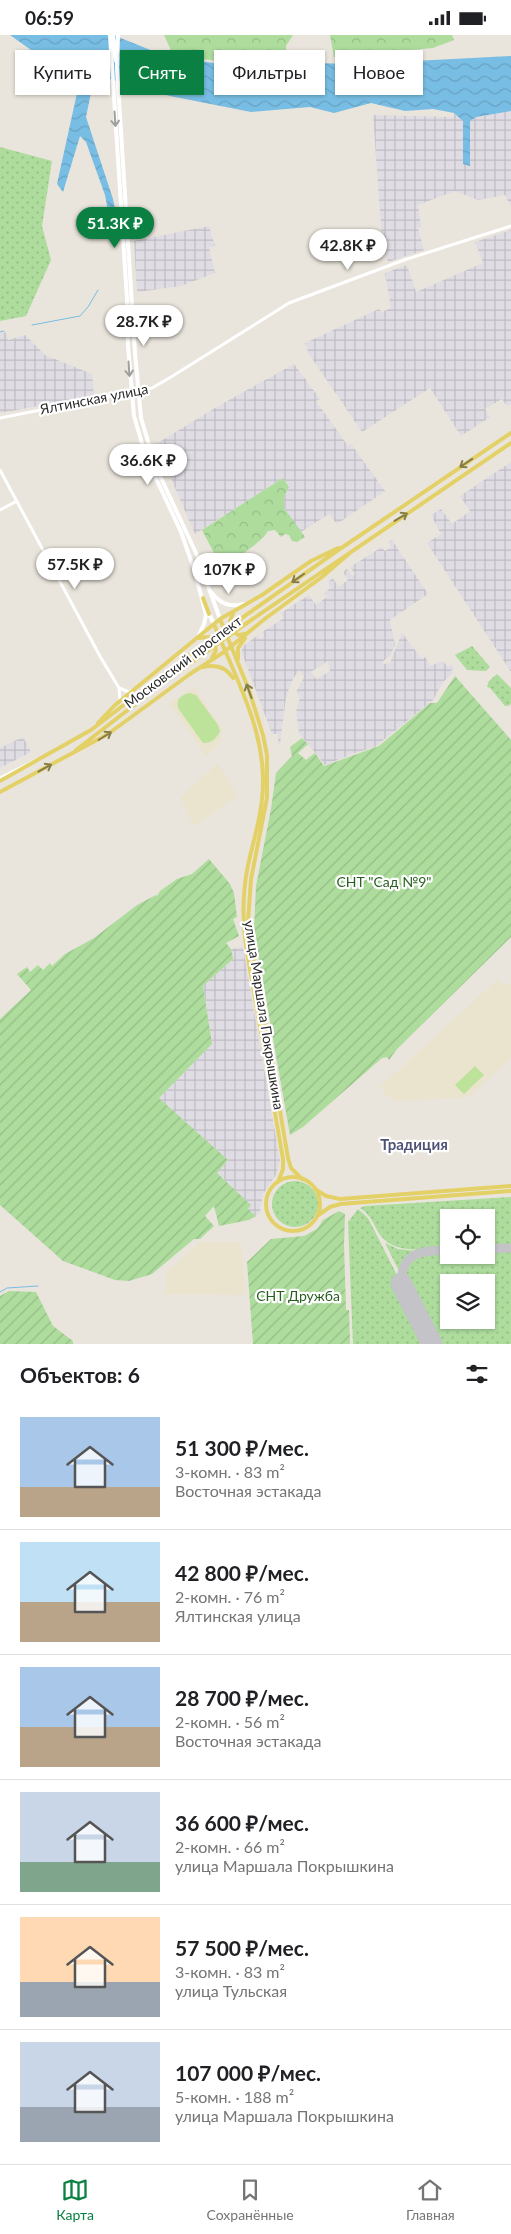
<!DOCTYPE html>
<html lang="ru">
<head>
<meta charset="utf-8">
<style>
	body { margin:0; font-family:Lato,sans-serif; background:#f2f2f2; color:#202124; height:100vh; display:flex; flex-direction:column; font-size:19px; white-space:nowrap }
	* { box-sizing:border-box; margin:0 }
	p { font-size:16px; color:#757577 }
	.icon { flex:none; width:28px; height:28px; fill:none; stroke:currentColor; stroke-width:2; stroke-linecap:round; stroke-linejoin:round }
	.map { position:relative; height:1309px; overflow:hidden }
	.side { display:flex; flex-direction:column; background:#fff; flex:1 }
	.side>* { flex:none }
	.top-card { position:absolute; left:15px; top:15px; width:481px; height:45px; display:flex; gap:10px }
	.controls { position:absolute; left:440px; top:1174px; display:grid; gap:10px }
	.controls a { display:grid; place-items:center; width:55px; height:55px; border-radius:0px; background:#fff; box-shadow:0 1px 4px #0004; font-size:25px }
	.price { position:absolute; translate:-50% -42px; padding:0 11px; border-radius:18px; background:#fff; color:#222; font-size:16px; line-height:32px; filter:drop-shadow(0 1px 2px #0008) }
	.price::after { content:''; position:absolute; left:50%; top:30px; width:15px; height:11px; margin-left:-8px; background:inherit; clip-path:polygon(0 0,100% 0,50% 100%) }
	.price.current { background:#0b8043; color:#fff }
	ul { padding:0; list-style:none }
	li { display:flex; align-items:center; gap:15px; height:125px; padding:0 20px }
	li+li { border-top:1px solid #e0e0e0 }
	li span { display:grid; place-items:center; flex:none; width:140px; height:100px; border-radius:0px; color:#555 }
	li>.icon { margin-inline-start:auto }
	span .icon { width:60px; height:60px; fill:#fffc; stroke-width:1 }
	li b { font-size:21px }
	h2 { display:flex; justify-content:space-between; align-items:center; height:60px; padding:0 20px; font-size:21px }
	.chip { padding:0 18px; border-radius:0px; background:#fff; box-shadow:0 1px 4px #0004; font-size:18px; line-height:45px }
	.chip.current { background:#0b8043; color:#fff }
	.status { display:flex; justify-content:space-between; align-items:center; height:35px; padding:0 25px; background:#fff; direction:ltr }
	.status svg { height:14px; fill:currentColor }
	.menu { display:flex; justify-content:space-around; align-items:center; height:70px; border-top:1px solid #e0e0e0; background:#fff; font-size:14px; color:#757577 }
	.menu a { display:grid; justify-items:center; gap:2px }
	.menu .current { color:#0b8043 }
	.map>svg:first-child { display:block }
	.industrial { fill:url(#industrial-grid); fill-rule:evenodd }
	.education { fill:#eae3cd }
	.grass { fill:url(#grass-dots); fill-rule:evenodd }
	.forest { fill:url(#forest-crowns) }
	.garden { fill:url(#garden-furrows) }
	.pitch { fill:#bde29a }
	.water { fill:url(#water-waves) }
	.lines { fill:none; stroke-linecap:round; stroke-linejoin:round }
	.stream { stroke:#78bde3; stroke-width:1 }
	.taxiway { stroke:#c4c3c7; stroke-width:9 }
	.runway { stroke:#c4c3c7; stroke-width:21 }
	.tertiary { stroke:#fff; stroke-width:3 }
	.secondary { stroke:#fff; stroke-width:4 }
	.primary { stroke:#e3d168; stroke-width:4 }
	.oneway { stroke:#9f9f9f }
	.oneway2 { stroke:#867d48 }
	.labels { text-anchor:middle; stroke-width:4.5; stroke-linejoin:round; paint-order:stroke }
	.street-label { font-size:14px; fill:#292929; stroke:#fff }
	.park-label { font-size:14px; fill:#285f20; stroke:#fff }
	.neighbourhood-label { font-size:15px; font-weight:bold; fill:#4e5275; stroke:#fff }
</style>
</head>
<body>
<div class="status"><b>06:59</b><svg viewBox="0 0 49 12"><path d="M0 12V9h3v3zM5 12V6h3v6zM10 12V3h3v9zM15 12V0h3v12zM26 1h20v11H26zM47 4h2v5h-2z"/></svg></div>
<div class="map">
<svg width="511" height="1309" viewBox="0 0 511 1309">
	<defs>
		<pattern id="industrial-grid" width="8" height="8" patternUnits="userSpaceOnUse" patternTransform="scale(1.25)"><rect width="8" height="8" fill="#dfdce3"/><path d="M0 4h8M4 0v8" fill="none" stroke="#bfbdc3"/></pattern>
		<pattern id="grass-dots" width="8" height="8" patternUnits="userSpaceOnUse" patternTransform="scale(1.25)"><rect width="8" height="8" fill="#addc9d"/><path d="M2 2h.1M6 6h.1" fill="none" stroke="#95bd87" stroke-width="1.8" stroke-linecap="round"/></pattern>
		<pattern id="forest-crowns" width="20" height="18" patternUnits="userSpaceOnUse" patternTransform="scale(1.25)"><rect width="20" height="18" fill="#addc9d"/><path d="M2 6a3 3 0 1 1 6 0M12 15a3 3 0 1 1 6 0" fill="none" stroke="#95bd87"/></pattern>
		<pattern id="garden-furrows" width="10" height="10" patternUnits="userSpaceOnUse" patternTransform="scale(1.25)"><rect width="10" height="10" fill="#addc9d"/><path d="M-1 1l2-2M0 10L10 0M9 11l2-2" fill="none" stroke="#95bd87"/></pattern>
		<pattern id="water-waves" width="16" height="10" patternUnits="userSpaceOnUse" patternTransform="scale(1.25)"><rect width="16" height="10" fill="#78bde3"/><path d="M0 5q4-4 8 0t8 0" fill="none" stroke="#68a2c3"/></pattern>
	</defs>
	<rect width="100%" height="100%" fill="#eae5dc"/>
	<path class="industrial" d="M511,76v96l-6,-12 -27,5 -23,-9 -37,14 3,22 -3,1 6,22 -36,12 -6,-22 -9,-125 80,2 1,-4 22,4z
		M209,191l6,20 -6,1 6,26 -34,13 -44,6 -3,-51z
		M511,195v174l-4,2 -5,-7 -17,10 5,8 -29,19 -31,-48 -68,44 -53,-78 -4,-11 74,-34 3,3 9,-4 -6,-35 22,-8 9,27 67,-29 -8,-21z
		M6,297l2,8 17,-5 20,20 47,19 2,22 -94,17v-79z
		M294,329l26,35 -4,2 32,45 3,-2 34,47 -48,33 -8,-10 -28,18 -17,-24v-11l5,-10 -6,-9 -88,56 -39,-90 64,-39z
		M511,427v210l-84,-129 14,-9 -10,-19 10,-6 11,15 18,-13 -10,-15z
		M392,505l36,54 -38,26 5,25 -5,11 -8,6 1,2 7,-1 12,-30 19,25 4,-1 5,9 13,-5 5,6 4,-3 2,4 -3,3 2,2 -10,9 -10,18 -58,47 -20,6 -30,12 -26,-32 -3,-21 4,-14 -4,-6 8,-15 -3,-5 -2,-2 -7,11 -6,16 -6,47h-2v-10h-6l-30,-81v-6l16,-12 2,4 2,-1 2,-2 -2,-4 22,-14 -3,-5 28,-18 7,10 11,-8 -2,-4 5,-5 -2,-6 5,-4 5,9 10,-7 -5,-8 4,-3 5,7 3,-2 -5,-7 32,-20 3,4 6,-4 -3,-5zM328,626l2,10 -14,8 -5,-7z
		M23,702l8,15 -31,16v-20z
		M243,912l37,214 -4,14 -13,19 -3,18 -4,4 -8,-7 3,-4 -34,-32 11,-13 -69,-62 53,-54 -9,-58 30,-27 -2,-10z"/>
	<path class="education" d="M194,652l28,42 -2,14 -14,13 -37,-53z
		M218,728l20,33 -44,30 -14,-28z
		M498,944l5,5h8v74l-42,39 -75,4 -5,-5h-4v-4l-5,-5z
		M200,1207h41l4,53 -80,-1 2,-22z"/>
	<path class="grass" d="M0,112l52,14 -10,65 9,34 -25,56 -26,5z
		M472,611l18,21 -4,4 -19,-1 -12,-15z
		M497,639l14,14v16l-3,2h-3l-15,-18 -3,-1 2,-6z
		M272 1169a23 23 0 1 1 46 0a23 23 0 1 1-46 0Z
		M511,1162v48l-25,1v-29h-37v31c-21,1 -54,7 -68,-12 -8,-11 -8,-19 -21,-28l5,-2z
		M358,1174l10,9 64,126h-79l-5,-122z
		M385,1208l13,6 19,2 -12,8 -5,14z
		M511,1215v94h-75l-32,-64c-6,-29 26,-27 45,-27v2h37v-4zM449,1248h37v37h-37z"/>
	<path class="forest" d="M164,0h129l-7,11 1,17 -18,5 -96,-13z
		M330,0h122l2,5 -21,8 -99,9z
		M283,443l6,9 -5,10v11l21,29 -8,5 -5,-1 -3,-6 -4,-1 -4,3 -6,-7 -7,1c-6,11 -27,23 -38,33v10l-5,2 -2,-14 -7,-5 -14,-27z"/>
	<path class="garden" d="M455,641l56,64v197l-114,112 -8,11 -2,-3 -5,1 -79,69 -13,8 -36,-205 2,-44 15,-77 5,-36 16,-17 -2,-9 12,-9 6,6 -10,9 8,7 9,-7 9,13 55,-20 51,-43h7z
		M209,824l21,25 4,9 3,24 -4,2 6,17 -13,7 5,6 2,10 -30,27 9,58 -53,54 69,62 -11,13 34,32 -3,4 8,7 -7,4 -30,6 -5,-20 -9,10 9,10 -14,13h-6l-42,35 -23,7 -14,-1 -52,-19 -63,-56v-186l31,-29 -14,-16 10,-7 3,5 8,-7 5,5 7,-7 2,3 13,-12 29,-16 43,-33 19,-10 1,1 3,-5 17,-12 15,-5z
		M339,1176l6,3 -1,31 2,65h3l1,34h-97l-6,-82 24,-23 33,-3 13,-7 6,-9z
		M9,1256l27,1 17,34 20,15v3h-73v-48z"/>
	<path class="pitch" d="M190,658l6,2 22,30 2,6c-4,8 -8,12 -17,12l-25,-35c-2,-9 3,-13 12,-15z
		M475,1031l9,9 -20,19 -9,-9z"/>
	<path class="water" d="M10,0h103l55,22 100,13 43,-7 46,1 154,-8v55l-35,6 -6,4v45l-7,-2v-43l-9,-8 -21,-4 -28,2 -34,-8 -37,10 -24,-6 -59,5 -81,-16 -67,-19 -9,1 -4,6 2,4 -6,29 27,82 6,31 -4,4 -3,-2 -7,-37 -19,-53 -6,-6 -17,56 -6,-8 20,-91 -4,-20 -28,-13z"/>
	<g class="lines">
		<path class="stream" d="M32,290l48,-9 8,-9 10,-17
			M0,297l4,-1
			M0,1257l7,-4 31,-2"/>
		<path class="taxiway" d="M486,1214l25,-1
			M401,1248c1,-33 22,-32 48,-33"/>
		<path class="runway" d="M401,1248l31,61"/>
		<path class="tertiary" d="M138,356l14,-3 19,-11 118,-74 115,-43 107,-34
			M0,383l131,-26
			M0,435l101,188 18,30 1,13
			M0,475l17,-9
			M119,653l10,4 3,-2
			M0,743l36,-18"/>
		<path class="secondary" d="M110,0l17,264 1,47 6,70 12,41 35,75 14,40 11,43 -2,9 -5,11
			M113,0l3,26
			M118,0l-1,33 18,285 6,65 14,47 41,88 24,66
			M211,557c9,11 18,16 33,12
			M209,579l5,10"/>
		<path class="primary" d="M203,563l6,16
			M233,578l-3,8 4,11 4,3 7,-1
			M220,584l29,71 14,45 4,20v43l-16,81 -3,43 40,236 3,10 11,11
			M214,589c20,51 50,103 49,159 0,28 -9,55 -15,82 -6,30 -6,58 -1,87l36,207v10l-5,13
			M198,603l11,-1 4,3 3,10 -4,8
			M238,624v-11l7,-10
			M203,632c13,-3 23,0 30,11
			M98,688l16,-17 106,-87 42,-24 49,-34 27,-13
			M76,715l92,-71 76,-54 267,-182
			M0,746l91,-51 97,-74 146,-103 177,-120
			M0,757l108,-58 82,-60 34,-22 42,-34 56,-41 29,-25
			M266 1169a27 27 0 1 1 54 0a27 27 0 1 1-54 0Z
			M315,1154l11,7 14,3 171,-13
			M317,1181l13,-9 10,-3 171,-13"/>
	</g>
	<defs><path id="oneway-shaft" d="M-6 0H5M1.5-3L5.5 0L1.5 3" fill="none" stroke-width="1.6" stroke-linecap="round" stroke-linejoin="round" transform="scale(1.25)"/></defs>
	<g class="oneway">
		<use href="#oneway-shaft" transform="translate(115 84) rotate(86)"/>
		<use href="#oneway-shaft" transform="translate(129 334) rotate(86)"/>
	</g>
	<g class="oneway2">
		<use href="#oneway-shaft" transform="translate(466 428) rotate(146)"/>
		<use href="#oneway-shaft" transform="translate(401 482) rotate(-31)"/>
		<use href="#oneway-shaft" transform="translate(298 543) rotate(145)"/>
		<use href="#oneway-shaft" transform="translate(249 656) rotate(-110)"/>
		<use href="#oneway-shaft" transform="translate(105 701) rotate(-32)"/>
		<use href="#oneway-shaft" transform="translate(45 733) rotate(-29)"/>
	</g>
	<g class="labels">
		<g class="street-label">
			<text transform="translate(94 364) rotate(-11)" y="5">Ялтинская улица</text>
			<text transform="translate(183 627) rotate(-37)" y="5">Московский проспект</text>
			<text transform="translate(264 980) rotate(81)" y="5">улица Маршала Покрышкина</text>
		</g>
		<g class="park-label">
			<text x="384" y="852">СНТ "Сад №9"</text>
			<text x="298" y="1266">СНТ Дружба</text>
		</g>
		<g class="neighbourhood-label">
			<text x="414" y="1115">Традиция</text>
		</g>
	</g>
</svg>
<div class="controls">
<a><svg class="icon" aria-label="locate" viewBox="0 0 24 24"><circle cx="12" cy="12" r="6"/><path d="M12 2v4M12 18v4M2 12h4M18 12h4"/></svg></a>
<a><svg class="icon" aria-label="layers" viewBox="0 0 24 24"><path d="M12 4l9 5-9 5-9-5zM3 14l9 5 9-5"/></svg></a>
</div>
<b class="price current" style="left:115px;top:214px">51.3K ₽</b>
<b class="price" style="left:348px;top:236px">42.8K ₽</b>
<b class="price" style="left:144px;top:312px">28.7K ₽</b>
<b class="price" style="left:148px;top:451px">36.6K ₽</b>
<b class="price" style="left:75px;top:555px">57.5K ₽</b>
<b class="price" style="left:229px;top:560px">107K ₽</b>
<div class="top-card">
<a class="chip">Купить</a>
<a class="chip current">Снять</a>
<a class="chip">Фильтры</a>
<a class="chip">Новое</a>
</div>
</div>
<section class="side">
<h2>Объектов: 6<svg class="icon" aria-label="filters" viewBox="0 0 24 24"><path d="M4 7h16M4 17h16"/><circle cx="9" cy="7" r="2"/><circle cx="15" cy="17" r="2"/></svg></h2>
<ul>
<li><span style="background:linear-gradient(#a9c7e8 70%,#b9a48a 0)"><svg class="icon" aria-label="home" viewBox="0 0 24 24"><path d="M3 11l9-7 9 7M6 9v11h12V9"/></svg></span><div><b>51 300 ₽/мес.</b><p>3-комн. · 83 m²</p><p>Восточная эстакада</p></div></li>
<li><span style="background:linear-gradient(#bfe0f5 60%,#b9a48a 0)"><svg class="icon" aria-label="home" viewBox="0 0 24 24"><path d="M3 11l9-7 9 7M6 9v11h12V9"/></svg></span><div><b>42 800 ₽/мес.</b><p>2-комн. · 76 m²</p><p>Ялтинская улица</p></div></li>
<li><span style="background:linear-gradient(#a9c7e8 60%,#b9a48a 0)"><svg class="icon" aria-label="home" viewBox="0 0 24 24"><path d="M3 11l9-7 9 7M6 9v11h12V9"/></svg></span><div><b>28 700 ₽/мес.</b><p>2-комн. · 56 m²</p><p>Восточная эстакада</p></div></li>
<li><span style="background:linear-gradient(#c9d6e8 70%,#7fa58c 0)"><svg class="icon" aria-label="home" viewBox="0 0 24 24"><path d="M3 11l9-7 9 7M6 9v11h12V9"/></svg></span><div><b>36 600 ₽/мес.</b><p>2-комн. · 66 m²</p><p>улица Маршала Покрышкина</p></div></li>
<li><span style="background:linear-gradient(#ffd9b3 65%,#9aa5b1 0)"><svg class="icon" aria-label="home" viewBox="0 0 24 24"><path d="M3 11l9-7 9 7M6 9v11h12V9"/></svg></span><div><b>57 500 ₽/мес.</b><p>3-комн. · 83 m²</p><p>улица Тульская</p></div></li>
<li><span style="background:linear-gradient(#c9d6e8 65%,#9aa5b1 0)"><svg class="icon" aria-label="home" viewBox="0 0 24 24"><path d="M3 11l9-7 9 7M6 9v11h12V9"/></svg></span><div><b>107 000 ₽/мес.</b><p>5-комн. · 188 m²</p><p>улица Маршала Покрышкина</p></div></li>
</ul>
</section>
<nav class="menu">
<a class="current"><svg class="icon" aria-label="map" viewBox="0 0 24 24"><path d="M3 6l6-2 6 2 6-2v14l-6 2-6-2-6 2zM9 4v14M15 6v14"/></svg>Карта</a>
<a><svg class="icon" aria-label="saved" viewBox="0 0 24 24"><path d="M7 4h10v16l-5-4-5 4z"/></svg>Сохранённые</a>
<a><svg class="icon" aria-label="home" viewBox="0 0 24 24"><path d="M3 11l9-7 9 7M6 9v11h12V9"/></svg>Главная</a>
</nav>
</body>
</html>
